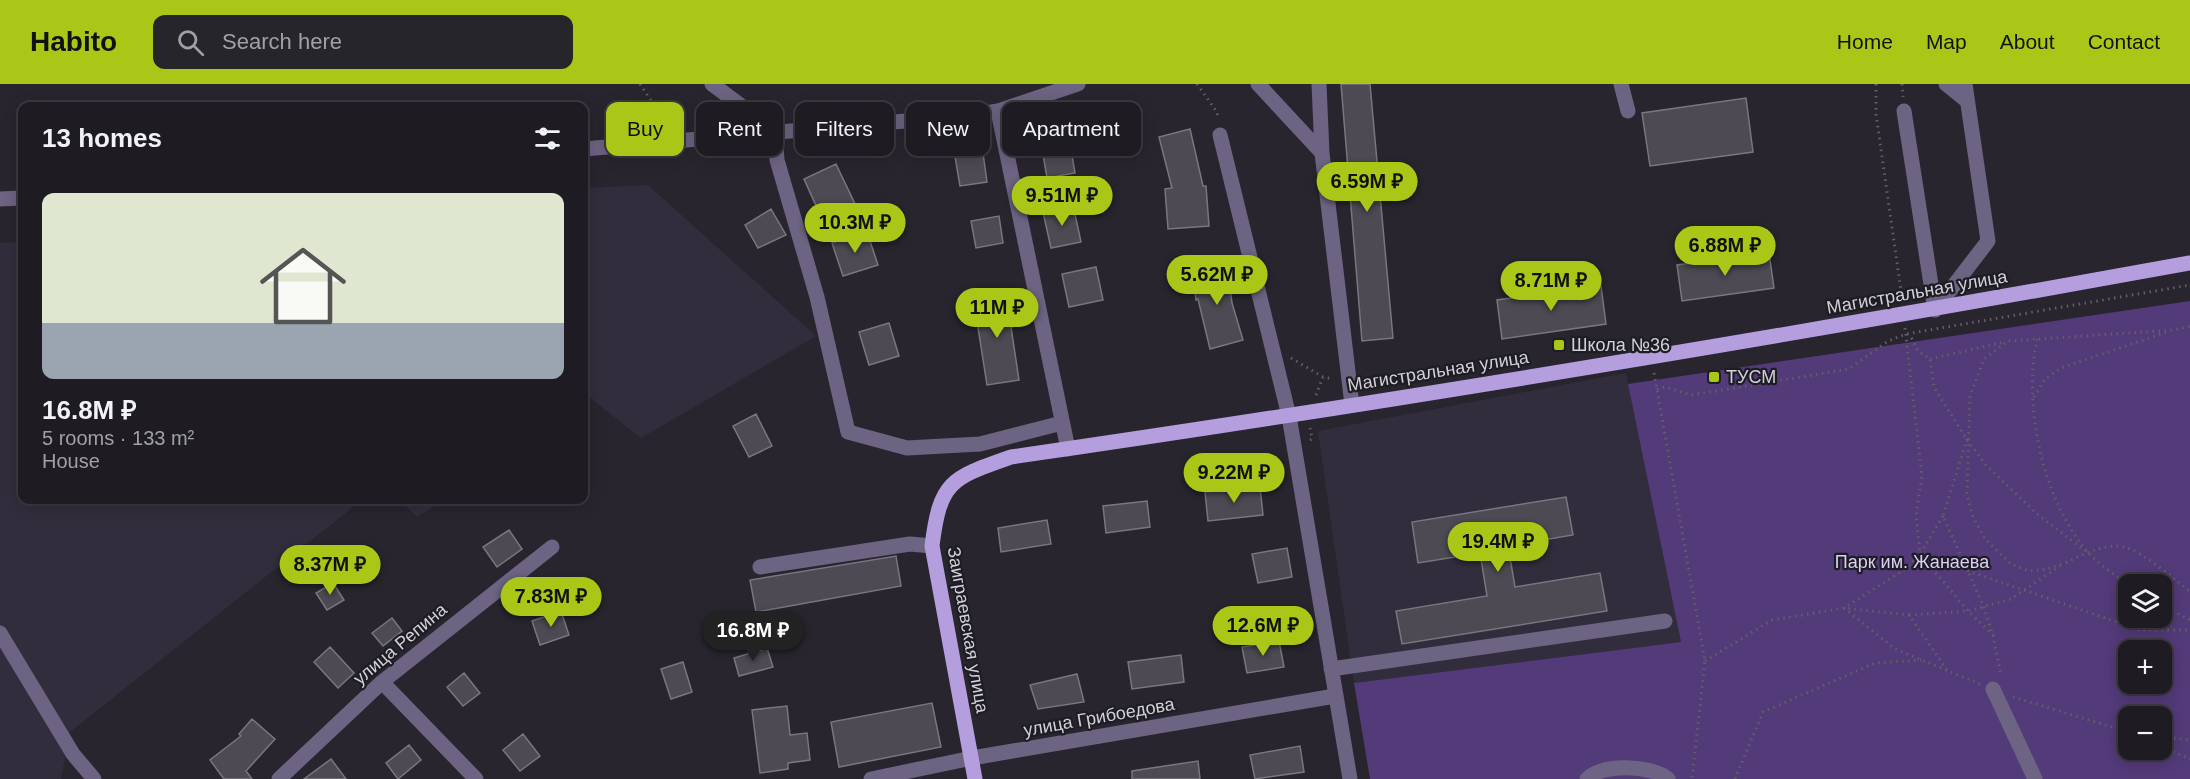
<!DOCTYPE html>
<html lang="en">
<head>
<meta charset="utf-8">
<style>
	body { margin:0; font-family:Helvetica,sans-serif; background:#26252a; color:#f1f3f6; height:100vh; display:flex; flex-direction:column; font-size:22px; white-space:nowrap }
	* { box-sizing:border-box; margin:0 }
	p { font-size:20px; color:#a1a1a5 }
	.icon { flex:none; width:33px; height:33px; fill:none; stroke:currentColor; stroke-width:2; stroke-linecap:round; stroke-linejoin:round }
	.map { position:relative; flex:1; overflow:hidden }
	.drawer { position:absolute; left:18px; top:18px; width:570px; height:402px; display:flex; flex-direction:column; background:#1e1c22; border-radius:12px; box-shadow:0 3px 15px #0003,0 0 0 2px #3c3a40 }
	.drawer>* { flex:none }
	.top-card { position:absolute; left:606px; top:18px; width:570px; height:54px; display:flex; gap:12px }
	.tools { position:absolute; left:2118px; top:490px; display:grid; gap:12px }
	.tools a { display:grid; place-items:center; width:54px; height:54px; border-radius:12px; background:#1e1c22; box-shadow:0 3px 15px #0003,0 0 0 2px #3c3a40; font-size:30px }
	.price { position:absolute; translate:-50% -51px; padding:0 14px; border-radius:21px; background:#aac717; color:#111; font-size:20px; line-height:39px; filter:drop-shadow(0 2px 3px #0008) }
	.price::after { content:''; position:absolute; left:50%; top:36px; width:18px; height:14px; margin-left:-9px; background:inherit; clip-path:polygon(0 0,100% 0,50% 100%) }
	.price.selected { background:#222; color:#fff }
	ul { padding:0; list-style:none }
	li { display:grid; align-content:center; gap:12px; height:318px; padding:0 24px }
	li span { display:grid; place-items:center; height:186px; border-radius:12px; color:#555 }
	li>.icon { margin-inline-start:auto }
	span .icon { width:108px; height:108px; fill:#fffc; stroke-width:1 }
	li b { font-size:26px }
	h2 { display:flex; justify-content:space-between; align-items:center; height:72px; padding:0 24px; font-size:26px }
	.pill { padding:0 21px; border-radius:12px; background:#1e1c22; box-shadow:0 3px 15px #0003,0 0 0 2px #3c3a40; font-size:21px; line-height:54px }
	.pill.selected { background:#aac717; color:#111 }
	header { display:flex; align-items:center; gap:36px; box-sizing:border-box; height:84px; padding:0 30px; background:#aac717; color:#111 }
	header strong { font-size:28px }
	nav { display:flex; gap:33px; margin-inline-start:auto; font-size:21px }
	.search { width:420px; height:54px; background:#26252a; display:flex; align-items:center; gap:15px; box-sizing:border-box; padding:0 21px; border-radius:12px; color:#a1a1a5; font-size:22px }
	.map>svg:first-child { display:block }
	.built { fill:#322d3c }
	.green { fill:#533a79; fill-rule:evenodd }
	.building { fill:#4d4a53; stroke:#797680; stroke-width:1.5 }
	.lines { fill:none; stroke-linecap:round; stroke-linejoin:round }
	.path { stroke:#625f67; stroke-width:3; stroke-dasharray:1.5 4.5; stroke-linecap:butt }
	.minor { stroke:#6d6382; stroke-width:15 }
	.major { stroke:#b49ede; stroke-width:15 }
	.poi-dot { fill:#aac717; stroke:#1e1c24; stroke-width:2 }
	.labels { text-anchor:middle; stroke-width:4.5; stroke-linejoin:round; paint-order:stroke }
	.street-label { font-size:18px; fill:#d3d1d7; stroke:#1e1c24 }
	.poi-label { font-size:18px; fill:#d3d1d7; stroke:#1e1c24; text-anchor:start }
	.park-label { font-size:18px; fill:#dccff7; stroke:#1e1c24 }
</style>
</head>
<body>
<header>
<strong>Habito</strong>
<div class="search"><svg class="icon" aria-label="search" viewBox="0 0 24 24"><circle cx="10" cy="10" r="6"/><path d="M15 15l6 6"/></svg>Search here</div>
<nav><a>Home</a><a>Map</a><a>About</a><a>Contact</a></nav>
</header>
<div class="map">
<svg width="2190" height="695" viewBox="0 0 2190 695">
	<rect width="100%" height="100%" fill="#28252e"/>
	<path class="built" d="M648,101l168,151 -175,102 -57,-45v-205z
		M22,158v258h340l-292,232 -9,47h-61v-536z
		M1626,289l55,269 -327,41 -36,-252z
		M399,416h46l-28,17z"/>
	<path class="green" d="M2190,217v478h-820l-16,-96 327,-41 -53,-258zM2128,501h34v33h-34zM2128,567h34v33h-34zM2128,633h34v33h-34z"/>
	<path class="building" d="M1341,0h29l23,254 -31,3z
		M1746,14l7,54 -103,14 -8,-53z
		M1190,45l13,57h3l3,40 -41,3 -3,-40 7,-1 -13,-51z
		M1069,54l6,35 -28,5 -6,-35z
		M983,69l4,29 -27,4 -5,-29z
		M836,80l19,40 -33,15 -18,-40z
		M1073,121l8,37 -30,6 -8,-36z
		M771,125l15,26 -28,13 -13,-23z
		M999,132l4,27 -27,5 -5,-27z
		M867,148l11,33 -35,11 -11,-33z
		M1769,169l5,35 -92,13 -5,-36z
		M1227,181l5,38 11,37 -33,9 -12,-50 -2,1 -4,-30z
		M1096,183l7,33 -34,7 -7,-33z
		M1601,202l5,38 -104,15 -5,-39z
		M1010,211l6,31 -5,1 8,53 -32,5 -13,-83z
		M889,239l10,33 -30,9 -10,-33z
		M756,330l16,32 -23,11 -16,-31z
		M1260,403l3,28 -55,6 -3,-29z
		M1566,413l7,38 -65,11 7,41 85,-14 7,38 -205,33 -6,-33 91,-15 -7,-43 -62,10 -6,-41z
		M1147,417l3,26 -44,6 -3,-27z
		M1047,436l4,24 -50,8 -3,-24z
		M509,446l13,19 -25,18 -14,-20z
		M1287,464l5,29 -34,6 -6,-29z
		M896,472l5,30 -145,26 -6,-32z
		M333,499l11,17 -17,10 -11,-17z
		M561,527l8,24 -29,10 -8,-24z
		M392,534l10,13 -19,15 -11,-13z
		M1279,557l5,26 -37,6 -5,-26z
		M330,563l24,26 -16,15 -24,-26z
		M767,564l6,19 -34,9 -5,-18z
		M1181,571l3,27 -52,7 -4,-27z
		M683,578l9,30 -21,7 -10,-30z
		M464,589l16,20 -17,13 -16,-19z
		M1077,590l7,28 -46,7 -8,-24z
		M932,619l9,44 -102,20 -8,-45z
		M787,622l3,29 17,-2 3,27 -22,3v6l-28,4 -8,-63z
		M252,635l23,20 -29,32 6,8h-28l-14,-19 31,-24 -2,-2z
		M523,650l17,22 -20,15 -17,-21z
		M409,661l12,15 -23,19 -12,-16z
		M1300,662l4,26 -49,7 -5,-24z
		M331,675l15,20h-42z
		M1198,677l2,18h-68v-8z"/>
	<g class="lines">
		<path class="path" d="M640,0l28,42
			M1197,0l20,28 1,7
			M1876,0v30l26,184
			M1902,0l1,13
			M1905,244l17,148 -6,39 4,39 48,57 25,24
			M1907,250l4,3 7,14 12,8 4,28 33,53 19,25 51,49 51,39
			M2037,255c-14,67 5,158 49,211 11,14 29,24 42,35
			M1291,274l32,19 10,2
			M1930,275l75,-17
			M1654,289l51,288 -13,118
			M1657,305l8,-2 27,8 157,-26 39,-28 18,-7 284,-49
			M1316,311l7,-18
			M2034,313l11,-18 16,-11 109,-37
			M1967,355l-24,77 40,89 10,30 8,41
			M1310,356l2,-1 -2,-12
			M1943,432l-23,38 -13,14 -63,40 51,41 85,35
			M1922,471l218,75h50
			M2067,478l-19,7 -19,2 -18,-7 -26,-25 -12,-22 -6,-23 3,-98 14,-37 24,-18 166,-11 16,-4
			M2066,479c17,-9 38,-20 58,-16 18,4 52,33 66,45
			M2162,521l28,15
			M1909,531l59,-4 43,-12 49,-33
			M1705,577l67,-41 72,-12 65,7 38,55
			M2013,613l115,35
			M2162,653l28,3
			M2162,663l28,12
			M1735,695l28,-67 112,-49 46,-3"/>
		<path class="minor" d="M712,0l63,47 2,29 40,137 31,135 59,16 73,-4 82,-21
			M1258,0l64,69
			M1319,0l3,69 30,252
			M1621,0l7,27
			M1946,0l21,17
			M998,27l70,338
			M1904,27l31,199
			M1220,51l69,281 61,363
			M584,65l390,-34 24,-4 80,-27
			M0,115l22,-1
			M1935,226l53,-69 -23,-157
			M760,483l150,-23 22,2
			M0,549l73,121 21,25
			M1331,585l334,-48
			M382,598l94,97
			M1993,605l42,90
			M279,695l103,-97 170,-135
			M871,695l101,-21 363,-62
			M1587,695c16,-16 64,-14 81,0"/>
		<path class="major" d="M975,695l-43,-233c8,-65 19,-68 79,-89 394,-57 787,-123 1179,-194"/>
	</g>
	<g class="poi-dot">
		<rect x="1553" y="255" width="12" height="12" rx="3"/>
		<rect x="1708" y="287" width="12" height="12" rx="3"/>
	</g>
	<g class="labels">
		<g class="street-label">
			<text transform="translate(1917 208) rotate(-10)" y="6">Магистральная улица</text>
			<text transform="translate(1438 287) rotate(-9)" y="6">Магистральная улица</text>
			<text transform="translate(968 546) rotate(80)" y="6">Заиграевская улица</text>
			<text transform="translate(400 560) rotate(-40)" y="6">улица Репина</text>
			<text transform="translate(1099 633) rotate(-10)" y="6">улица Грибоедова</text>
		</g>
		<g class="poi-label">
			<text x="1571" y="267">Школа №36</text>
			<text x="1726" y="299">ТУСМ</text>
		</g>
		<g class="park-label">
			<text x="1912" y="484">Парк им. Жанаева</text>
		</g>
	</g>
</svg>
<div class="tools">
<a><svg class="icon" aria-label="layers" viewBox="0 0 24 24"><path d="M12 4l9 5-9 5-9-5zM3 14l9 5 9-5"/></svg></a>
<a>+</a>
<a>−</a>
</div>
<b class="price" style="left:1367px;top:129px">6.59M ₽</b>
<b class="price" style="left:1062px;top:143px">9.51M ₽</b>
<b class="price" style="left:855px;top:170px">10.3M ₽</b>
<b class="price" style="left:1725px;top:193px">6.88M ₽</b>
<b class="price" style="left:1217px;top:222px">5.62M ₽</b>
<b class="price" style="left:1551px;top:228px">8.71M ₽</b>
<b class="price" style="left:997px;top:255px">11M ₽</b>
<b class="price" style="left:1234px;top:420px">9.22M ₽</b>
<b class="price" style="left:1498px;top:489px">19.4M ₽</b>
<b class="price" style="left:330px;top:512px">8.37M ₽</b>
<b class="price" style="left:551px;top:544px">7.83M ₽</b>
<b class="price" style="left:1263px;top:573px">12.6M ₽</b>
<b class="price selected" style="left:753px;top:578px">16.8M ₽</b>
<div class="top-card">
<a class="pill selected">Buy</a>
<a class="pill">Rent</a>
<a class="pill">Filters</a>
<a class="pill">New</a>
<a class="pill">Apartment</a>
</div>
<section class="drawer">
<h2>13 homes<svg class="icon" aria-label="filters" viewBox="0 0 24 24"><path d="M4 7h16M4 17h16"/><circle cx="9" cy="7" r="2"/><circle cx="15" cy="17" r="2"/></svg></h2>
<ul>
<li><span style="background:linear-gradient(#dfe7d0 70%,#9aa5b1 0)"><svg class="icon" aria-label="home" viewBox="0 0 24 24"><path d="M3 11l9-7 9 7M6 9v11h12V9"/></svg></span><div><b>16.8M ₽</b><p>5 rooms · 133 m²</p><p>House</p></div></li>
</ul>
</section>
</div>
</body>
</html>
